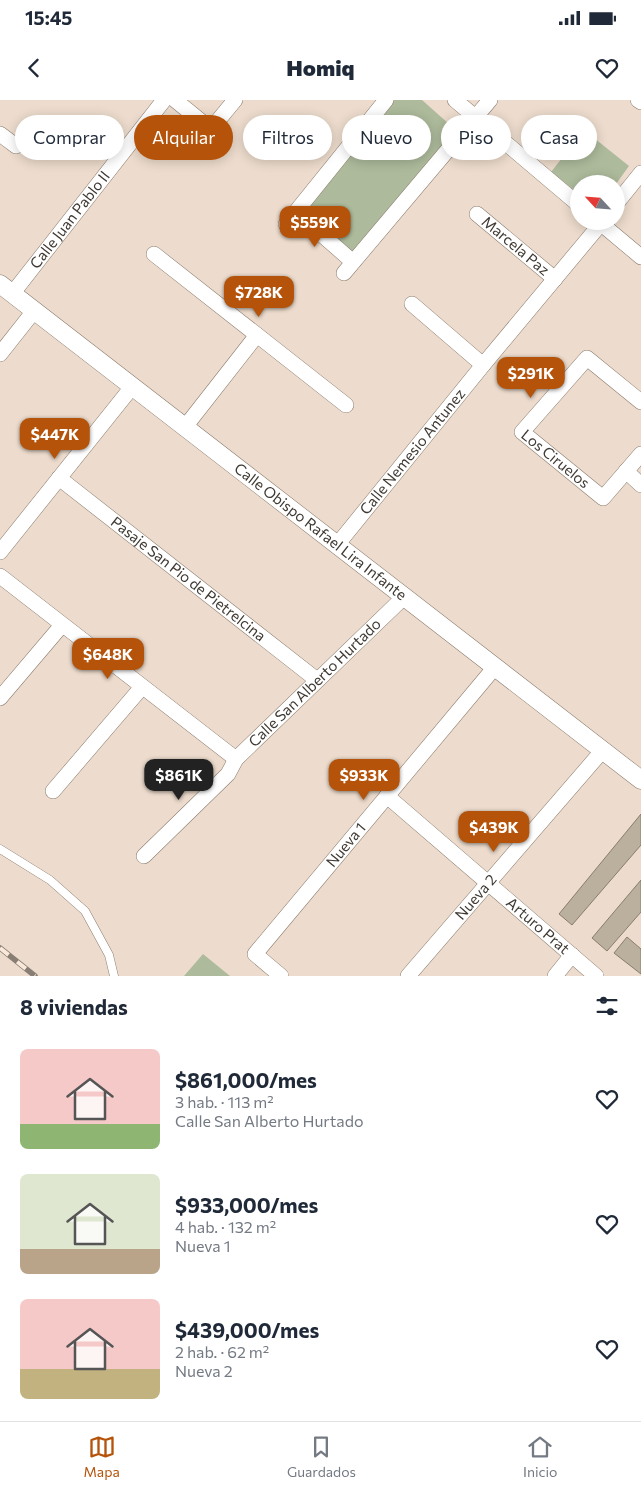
<!DOCTYPE html>
<html lang="es">
<head>
<meta charset="utf-8">
<style>
	body { margin:0; font-family:Commissioner,sans-serif; background:#f6f6f7; color:#1f2937; height:100vh; display:flex; flex-direction:column; font-size:19px; white-space:nowrap }
	* { box-sizing:border-box; margin:0 }
	p { font-size:16px; color:#747a83 }
	.icon { flex:none; width:28px; height:28px; fill:none; stroke:currentColor; stroke-width:2; stroke-linecap:round; stroke-linejoin:round }
	.map { position:relative; height:876px; overflow:hidden }
	.panel { display:flex; flex-direction:column; background:#fff; flex:1 }
	.panel>* { flex:none }
	.guide { position:absolute; left:15px; top:15px; width:611px; height:45px; display:flex; gap:10px }
	.needle { width:32px; rotate:296deg }
	.buttons { position:absolute; left:570px; top:75px; display:grid; gap:10px }
	.buttons a { display:grid; place-items:center; width:55px; height:55px; border-radius:50%; background:#fff; box-shadow:0 2px 12px #0003; font-size:25px }
	.price { position:absolute; translate:-50% -42px; padding:0 11px; border-radius:10px; background:#b45309; color:#fff; font-size:16px; line-height:32px; filter:drop-shadow(0 1px 2px #0008) }
	.price::after { content:''; position:absolute; left:50%; top:30px; width:15px; height:11px; margin-left:-8px; background:inherit; clip-path:polygon(0 0,100% 0,50% 100%) }
	.price.active { background:#222; color:#fff }
	ul { padding:0; list-style:none }
	li { display:flex; align-items:center; gap:15px; height:125px; padding:0 20px }
	li span { display:grid; place-items:center; flex:none; width:140px; height:100px; border-radius:8px; color:#555 }
	li>.icon { margin-inline-start:auto }
	span .icon { width:60px; height:60px; fill:#fffc; stroke-width:1 }
	li b { font-size:21px }
	h2 { display:flex; justify-content:space-between; align-items:center; height:60px; padding:0 20px; font-size:21px }
	.pill { padding:0 18px; border-radius:22px; background:#fff; box-shadow:0 2px 12px #0003; font-size:18px; line-height:45px }
	.pill.active { background:#b45309; color:#fff }
	.status { display:flex; justify-content:space-between; align-items:center; height:35px; padding:0 25px; background:#fff; direction:ltr }
	.status svg { height:14px; fill:currentColor }
	header { display:flex; justify-content:space-between; align-items:center; height:65px; padding:0 20px; background:#fff; font-size:22px; font-weight:800 }
	.menu { display:flex; justify-content:space-around; align-items:center; height:70px; border-top:1px solid #e0e1e3; background:#fff; font-size:14px; color:#747a83 }
	.menu a { display:grid; justify-items:center; gap:2px }
	.menu .active { color:#b45309 }
	.map>svg:first-child { display:block }
	.green { fill:#adba9b }
	.building { fill:#bbaf9e; stroke:#887d6d }
	.lines { fill:none; stroke-linecap:round; stroke-linejoin:round }
	.service-casing { stroke:#8a7b6d; stroke-width:9 }
	.minor-casing { stroke:#8a7b6d; stroke-width:16 }
	.tertiary-casing { stroke:#8a7b6d; stroke-width:19 }
	.service { stroke:#fff; stroke-width:8 }
	.minor { stroke:#fff; stroke-width:15 }
	.tertiary { stroke:#fff; stroke-width:18 }
	.rail-casing { stroke:#897e74; stroke-width:5.5 }
	.rail { stroke:#fae9da; stroke-width:4; stroke-dasharray:11; stroke-linecap:butt }
	.labels { text-anchor:middle; stroke-width:5; stroke-linejoin:round; paint-order:stroke }
	.street-label { font-size:15px; fill:#3f3933; stroke:#fae9da }
</style>
</head>
<body>
<div class="status"><b>15:45</b><svg viewBox="0 0 49 12"><path d="M0 12V9h3v3zM5 12V6h3v6zM10 12V3h3v9zM15 12V0h3v12zM26 1h20v11H26zM47 4h2v5h-2z"/></svg></div>
<header><svg class="icon" aria-label="back" viewBox="0 0 24 24"><path d="M15 5l-7 7 7 7"/></svg>Homiq<svg class="icon" aria-label="heart" viewBox="0 0 24 24"><path d="M12 20l-8-8c-3-5 5-10 8-4 3-6 11-1 8 4z"/></svg></header>
<div class="map">
<svg width="641" height="876" viewBox="0 0 641 876">
	<rect width="100%" height="100%" fill="#eddccd"/>
	<path class="green" d="M391,0h31l36,32 -107,121 -50,-41z
		M584,30l45,36 -13,18h-37v10l-28,-22z
		M203,854l27,22h-46z"/>
	<path class="building" d="M641,714v31l-69,80 -13,-11z
		M641,780v32l-34,39 -15,-13z
		M627,837l14,12v25l-27,-21z"/>
	<g class="lines">
		<g class="service-casing">
			<path id="service" d="M0,749l50,31 35,31 24,44 5,21"/>
		</g>
		<g class="minor-casing">
			<g id="minor">
				<path d="M175,0l27,22 8,3 6,-2 19,-23"/>
				<path d="M455,0l124,105"/>
				<path d="M638,0l3,2"/>
				<path d="M0,34l16,12"/>
				<path d="M616,104l25,-31"/>
				<path d="M296,112l57,50"/>
				<path id="s1" d="M477,114l78,65"/>
				<path d="M598,121l43,36"/>
				<path d="M286,124l100,-124"/>
				<path d="M154,154l192,151"/>
				<path d="M344,173l146,-173"/>
				<path id="s2" d="M12,194l152,-194"/>
				<path d="M412,204l71,61"/>
				<path d="M0,254l34,-43"/>
				<path id="s3" d="M641,302l-54,-44 -65,74 81,66 38,-44"/>
				<path d="M185,327l72,-92"/>
				<path d="M626,371l15,14"/>
				<path id="s4" d="M59,378l258,202"/>
				<path id="s5" d="M337,445l146,-180 120,-144"/>
				<path d="M0,452l132,-165"/>
				<path d="M0,476l236,183"/>
				<path d="M0,598l62,-73"/>
				<path d="M53,691l89,-104"/>
				<path id="s6" d="M387,696l209,180"/>
				<path id="s7" d="M144,756l84,-82 8,-15 168,-162"/>
				<path id="s8" d="M281,876l-26,-22 240,-287"/>
				<path id="s9" d="M408,876l195,-226"/>
				<path d="M555,876l17,-21"/>
			</g>
		</g>
		<g class="tertiary-casing">
			<g id="tertiary">
				<path id="s10" d="M0,184l641,496"/>
			</g>
		</g>
		<use href="#service" class="service"/>
		<use href="#minor" class="minor"/>
		<use href="#tertiary" class="tertiary"/>
		<g class="rail-casing">
			<path id="rail" d="M0,848l35,28"/>
		</g>
		<use href="#rail" class="rail"/>
	</g>
	<g class="labels">
		<g class="street-label">
			<text dy="5" stroke="none"><textPath href="#s2" startOffset="94">Calle Juan Pablo II</textPath></text>
			<text dy="5" stroke="none"><textPath href="#s1" startOffset="50">Marcela Paz</textPath></text>
			<text dy="5" stroke="none"><textPath href="#s5" startOffset="120">Calle Nemesio Antunez</textPath></text>
			<text dy="5" stroke="none"><textPath href="#s3" startOffset="211">Los Ciruelos</textPath></text>
			<text dy="5" stroke="none"><textPath href="#s10" startOffset="405">Calle Obispo Rafael Lira Infante</textPath></text>
			<text dy="5" stroke="none"><textPath href="#s4" startOffset="164">Pasaje San Pio de Pietrelcina</textPath></text>
			<text dy="5" stroke="none"><textPath href="#s7" startOffset="244">Calle San Alberto Hurtado</textPath></text>
			<text dy="5" stroke="none"><textPath href="#s8" startOffset="176">Nueva 1</textPath></text>
			<text dy="5" stroke="none"><textPath href="#s9" startOffset="104">Nueva 2</textPath></text>
			<text dy="5" stroke="none"><textPath href="#s6" startOffset="199">Arturo Prat</textPath></text>
		</g>
	</g>
</svg>
<div class="buttons">
<a><svg class="needle" viewBox="-14 -14 28 28"><path d="M0-13l5 13h-10z" fill="#e53935"/><path d="M0 13l5-13h-10z" fill="#747a83"/></svg></a>
</div>
<b class="price" style="left:315px;top:148px">$559K</b>
<b class="price" style="left:259px;top:218px">$728K</b>
<b class="price" style="left:531px;top:299px">$291K</b>
<b class="price" style="left:55px;top:360px">$447K</b>
<b class="price" style="left:108px;top:580px">$648K</b>
<b class="price active" style="left:179px;top:701px">$861K</b>
<b class="price" style="left:364px;top:701px">$933K</b>
<b class="price" style="left:494px;top:753px">$439K</b>
<div class="guide">
<a class="pill">Comprar</a>
<a class="pill active">Alquilar</a>
<a class="pill">Filtros</a>
<a class="pill">Nuevo</a>
<a class="pill">Piso</a>
<a class="pill">Casa</a>
</div>
</div>
<section class="panel">
<h2>8 viviendas<svg class="icon" aria-label="filters" viewBox="0 0 24 24"><path d="M4 7h16M4 17h16"/><circle cx="9" cy="7" r="2"/><circle cx="15" cy="17" r="2"/></svg></h2>
<ul>
<li><span style="background:linear-gradient(#f6c9c9 75%,#8fb573 0)"><svg class="icon" aria-label="home" viewBox="0 0 24 24"><path d="M3 11l9-7 9 7M6 9v11h12V9"/></svg></span><div><b>$861,000/mes</b><p>3 hab. · 113 m²</p><p>Calle San Alberto Hurtado</p></div><svg class="icon" aria-label="heart" viewBox="0 0 24 24"><path d="M12 20l-8-8c-3-5 5-10 8-4 3-6 11-1 8 4z"/></svg></li>
<li><span style="background:linear-gradient(#dfe7d0 75%,#b9a48a 0)"><svg class="icon" aria-label="home" viewBox="0 0 24 24"><path d="M3 11l9-7 9 7M6 9v11h12V9"/></svg></span><div><b>$933,000/mes</b><p>4 hab. · 132 m²</p><p>Nueva 1</p></div><svg class="icon" aria-label="heart" viewBox="0 0 24 24"><path d="M12 20l-8-8c-3-5 5-10 8-4 3-6 11-1 8 4z"/></svg></li>
<li><span style="background:linear-gradient(#f6c9c9 70%,#c2b280 0)"><svg class="icon" aria-label="home" viewBox="0 0 24 24"><path d="M3 11l9-7 9 7M6 9v11h12V9"/></svg></span><div><b>$439,000/mes</b><p>2 hab. · 62 m²</p><p>Nueva 2</p></div><svg class="icon" aria-label="heart" viewBox="0 0 24 24"><path d="M12 20l-8-8c-3-5 5-10 8-4 3-6 11-1 8 4z"/></svg></li>
</ul>
</section>
<nav class="menu">
<a class="active"><svg class="icon" aria-label="map" viewBox="0 0 24 24"><path d="M3 6l6-2 6 2 6-2v14l-6 2-6-2-6 2zM9 4v14M15 6v14"/></svg>Mapa</a>
<a><svg class="icon" aria-label="saved" viewBox="0 0 24 24"><path d="M7 4h10v16l-5-4-5 4z"/></svg>Guardados</a>
<a><svg class="icon" aria-label="home" viewBox="0 0 24 24"><path d="M3 11l9-7 9 7M6 9v11h12V9"/></svg>Inicio</a>
</nav>
</body>
</html>
